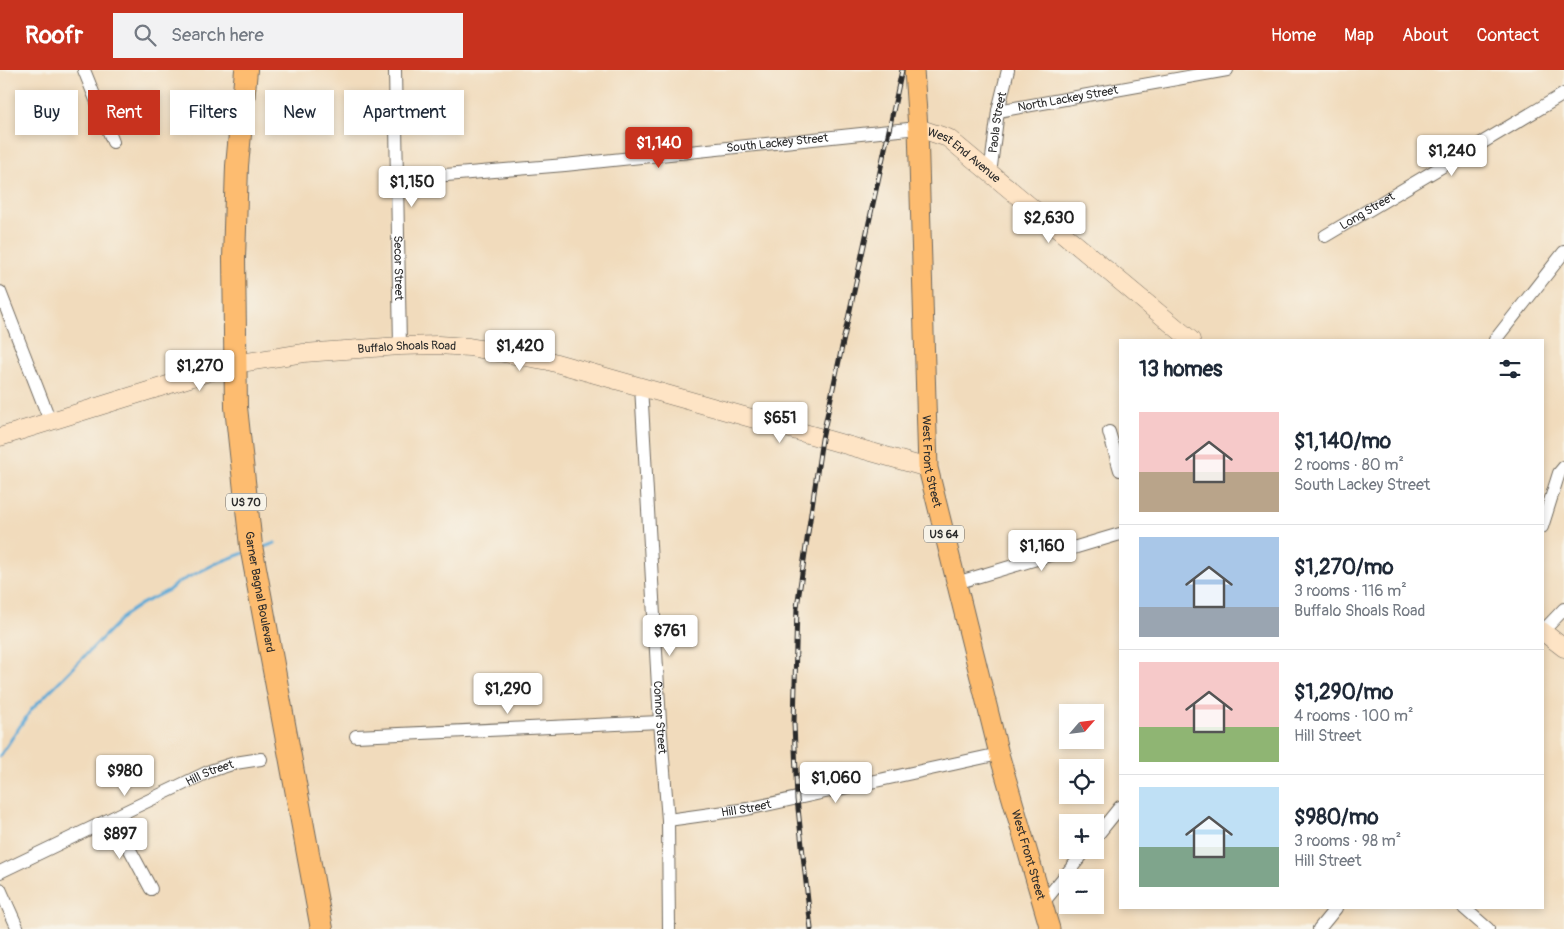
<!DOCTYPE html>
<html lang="en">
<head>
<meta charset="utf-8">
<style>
	body { margin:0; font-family:Pangolin,sans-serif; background:#f2f2f3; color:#1f2937; height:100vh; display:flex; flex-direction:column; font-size:19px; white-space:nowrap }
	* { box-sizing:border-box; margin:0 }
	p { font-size:16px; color:#747a83 }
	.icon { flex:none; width:28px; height:28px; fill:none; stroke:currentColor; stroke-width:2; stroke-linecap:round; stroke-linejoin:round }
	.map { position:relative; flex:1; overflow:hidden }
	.sheet { position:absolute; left:1119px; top:269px; width:425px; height:570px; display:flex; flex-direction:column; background:#fff; border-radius:0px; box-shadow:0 2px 8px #0003 }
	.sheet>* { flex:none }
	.hud { position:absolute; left:15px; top:20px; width:475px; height:45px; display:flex; gap:10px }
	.needle { width:32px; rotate:62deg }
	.fabs { position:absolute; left:1059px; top:634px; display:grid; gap:10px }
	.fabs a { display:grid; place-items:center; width:45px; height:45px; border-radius:0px; background:#fff; box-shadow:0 2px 8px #0003; font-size:25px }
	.price { position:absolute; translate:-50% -42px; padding:0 11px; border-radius:5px; background:#fff; color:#222; font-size:16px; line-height:32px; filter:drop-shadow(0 1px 2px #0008) }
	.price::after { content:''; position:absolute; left:50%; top:30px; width:15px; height:11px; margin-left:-8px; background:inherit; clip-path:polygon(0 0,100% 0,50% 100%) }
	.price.current { background:#c8321e; color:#fff }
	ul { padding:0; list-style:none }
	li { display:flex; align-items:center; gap:15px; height:125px; padding:0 20px }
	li+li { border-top:1px solid #e0e1e3 }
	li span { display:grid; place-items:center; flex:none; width:140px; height:100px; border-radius:0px; color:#555 }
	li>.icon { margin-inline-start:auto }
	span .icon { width:60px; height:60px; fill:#fffc; stroke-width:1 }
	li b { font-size:21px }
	h2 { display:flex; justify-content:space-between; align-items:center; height:60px; padding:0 20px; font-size:21px }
	.tag { padding:0 18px; border-radius:0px; background:#fff; box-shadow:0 2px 8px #0003; font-size:18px; line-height:45px }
	.tag.current { background:#c8321e; color:#fff }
	header { display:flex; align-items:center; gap:30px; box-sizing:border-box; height:70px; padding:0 25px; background:#c8321e; color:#fff }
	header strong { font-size:24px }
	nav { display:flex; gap:28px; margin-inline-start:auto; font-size:18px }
	.search { width:350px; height:45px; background:#f2f2f3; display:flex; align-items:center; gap:12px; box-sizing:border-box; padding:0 18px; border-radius:0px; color:#747a83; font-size:19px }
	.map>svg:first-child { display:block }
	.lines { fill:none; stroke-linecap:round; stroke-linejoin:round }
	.stream { stroke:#5da9d6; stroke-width:3 }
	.street-casing { stroke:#70695e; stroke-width:14 }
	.secondary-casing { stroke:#70695e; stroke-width:19 }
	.primary-casing { stroke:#70695e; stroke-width:21 }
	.highway-casing { stroke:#70695e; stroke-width:24 }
	.street { stroke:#fff; stroke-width:12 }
	.secondary { stroke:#fee4c5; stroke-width:18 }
	.primary { stroke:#fdbc6f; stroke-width:19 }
	.highway { stroke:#fdbc6f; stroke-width:22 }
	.rail-casing { stroke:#2b2b2b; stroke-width:5 }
	.rail { stroke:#f7f3e8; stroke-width:3; stroke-dasharray:9; stroke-linecap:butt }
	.labels { text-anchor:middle; stroke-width:4; stroke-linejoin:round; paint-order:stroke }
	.shield { fill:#f7f3e8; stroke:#686764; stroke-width:1 }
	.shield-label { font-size:11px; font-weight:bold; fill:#2b2b2b }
	.street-label { font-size:12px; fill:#2b2b2b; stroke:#f7f3e8 }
</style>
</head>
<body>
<header>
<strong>Roofr</strong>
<div class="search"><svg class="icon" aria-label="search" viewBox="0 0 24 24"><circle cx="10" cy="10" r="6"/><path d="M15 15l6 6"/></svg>Search here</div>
<nav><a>Home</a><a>Map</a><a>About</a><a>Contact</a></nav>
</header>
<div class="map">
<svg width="1564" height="859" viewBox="0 0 1564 859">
	<rect width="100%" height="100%" fill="#f7f3e8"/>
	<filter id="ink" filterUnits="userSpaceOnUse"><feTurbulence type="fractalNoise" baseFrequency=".02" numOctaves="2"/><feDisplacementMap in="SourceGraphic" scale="10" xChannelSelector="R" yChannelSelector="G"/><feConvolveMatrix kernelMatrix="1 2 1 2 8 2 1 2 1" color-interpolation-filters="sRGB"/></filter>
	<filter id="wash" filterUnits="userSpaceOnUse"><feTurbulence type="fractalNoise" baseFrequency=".0096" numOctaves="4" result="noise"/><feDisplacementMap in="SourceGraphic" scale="20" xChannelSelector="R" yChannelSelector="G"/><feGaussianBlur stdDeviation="1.12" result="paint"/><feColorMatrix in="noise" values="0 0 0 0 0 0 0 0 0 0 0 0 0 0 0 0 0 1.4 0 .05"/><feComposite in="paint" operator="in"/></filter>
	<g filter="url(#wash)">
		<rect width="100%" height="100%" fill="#f1dbbc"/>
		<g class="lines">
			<path class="stream" d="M259,479l16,-6
				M0,686l31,-46 95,-96 15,-10 28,-14 8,-7 40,-20 27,-10"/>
		</g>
	</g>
	<g filter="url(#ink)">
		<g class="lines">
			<g class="street-casing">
				<g id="street">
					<path d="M84,0l29,72"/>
					<path id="s1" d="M395,0l5,276"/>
					<path id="s2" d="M998,41l229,-41"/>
					<path id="s3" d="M990,104l8,-63 10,-41"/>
					<path id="s4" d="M398,109l167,-14 353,-37"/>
					<path id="s5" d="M1325,166l239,-142"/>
					<path d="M0,222l50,129"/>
					<path d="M1495,270l69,-88"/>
					<path id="s6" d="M641,316l19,336 8,98 1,109"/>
					<path d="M1109,362l11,38"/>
					<path d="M1542,457l17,-54 5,-6"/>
					<path d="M956,513l164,-49"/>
					<path d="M1543,561l21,-22"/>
					<path d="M356,666l304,-14"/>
					<path d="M113,748l38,71"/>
					<path id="s7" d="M668,750l79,-11 252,-55"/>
					<path d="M1095,768l25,-31"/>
					<path id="s8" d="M0,802l210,-101 25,-8 26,-4"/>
					<path d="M0,819l18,40"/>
					<path d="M1042,834l44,-54"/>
					<path d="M1464,838l24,21"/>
					<path d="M1319,859l17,-21"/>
				</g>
			</g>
			<g class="secondary-casing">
				<g id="secondary">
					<path id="s9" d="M918,58l30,10 243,202"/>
					<path id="s10" d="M0,367l235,-73 69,-11 96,-7 38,-1 31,2 80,14 379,107"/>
					<path d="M1542,561l22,17"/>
				</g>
			</g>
			<g class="primary-casing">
				<g id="primary">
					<path id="s11" d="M914,0l4,58 10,340 71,286 51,175"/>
				</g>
			</g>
			<g class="highway-casing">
				<g id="highway">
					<path id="s12" d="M246,0l-9,96 -3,93 2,148 15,139 71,383"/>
				</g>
			</g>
			<use href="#street" class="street"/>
			<use href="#secondary" class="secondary"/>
			<use href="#primary" class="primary"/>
			<use href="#highway" class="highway"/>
			<g class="rail-casing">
				<path id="rail" d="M811,859l-14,-130 -3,-76 3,-116 25,-168 80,-369"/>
			</g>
			<use href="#rail" class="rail"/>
		</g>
	</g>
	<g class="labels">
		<g class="shield">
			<rect x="226" y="423.5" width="40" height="17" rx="4"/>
			<rect x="924" y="455.5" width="40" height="17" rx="4"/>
		</g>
		<g class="shield-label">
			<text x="246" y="436">US 70</text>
			<text x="944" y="468">US 64</text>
		</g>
		<g class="street-label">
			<text dy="4" stroke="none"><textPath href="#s2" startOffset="71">North Lackey Street</textPath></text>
			<text dy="4" stroke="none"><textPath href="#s3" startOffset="52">Paola Street</textPath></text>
			<text dy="4" stroke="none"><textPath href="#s4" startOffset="381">South Lackey Street</textPath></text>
			<text dy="4" stroke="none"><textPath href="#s9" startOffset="54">West End Avenue</textPath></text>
			<text dy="4" stroke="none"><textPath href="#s5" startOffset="49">Long Street</textPath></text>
			<text dy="4" stroke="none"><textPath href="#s1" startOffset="198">Secor Street</textPath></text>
			<text dy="4" stroke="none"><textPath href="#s10" startOffset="419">Buffalo Shoals Road</textPath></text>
			<text dy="4" stroke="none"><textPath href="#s11" startOffset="392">West Front Street</textPath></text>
			<text dy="4" stroke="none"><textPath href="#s12" startOffset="524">Garner Bagnal Boulevard</textPath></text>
			<text dy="4" stroke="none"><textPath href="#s6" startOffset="332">Connor Street</textPath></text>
			<text dy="4" stroke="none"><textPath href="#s8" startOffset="232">Hill Street</textPath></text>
			<text dy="4" stroke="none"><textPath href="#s7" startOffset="79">Hill Street</textPath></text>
			<text dy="4" stroke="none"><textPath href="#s11" startOffset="798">West Front Street</textPath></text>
		</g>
	</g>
</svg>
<div class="fabs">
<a><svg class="needle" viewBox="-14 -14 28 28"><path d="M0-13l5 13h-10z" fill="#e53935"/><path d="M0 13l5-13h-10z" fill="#747a83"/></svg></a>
<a><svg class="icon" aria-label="locate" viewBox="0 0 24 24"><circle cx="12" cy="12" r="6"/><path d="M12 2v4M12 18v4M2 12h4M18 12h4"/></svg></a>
<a>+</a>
<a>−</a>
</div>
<b class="price current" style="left:659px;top:99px">$1,140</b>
<b class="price" style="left:1452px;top:107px">$1,240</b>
<b class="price" style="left:412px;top:138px">$1,150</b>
<b class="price" style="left:1049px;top:174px">$2,630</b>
<b class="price" style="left:520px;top:302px">$1,420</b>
<b class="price" style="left:200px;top:322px">$1,270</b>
<b class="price" style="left:780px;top:374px">$651</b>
<b class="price" style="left:1042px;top:502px">$1,160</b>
<b class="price" style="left:670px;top:587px">$761</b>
<b class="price" style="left:508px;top:645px">$1,290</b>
<b class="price" style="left:125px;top:727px">$980</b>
<b class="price" style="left:836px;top:734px">$1,060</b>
<b class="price" style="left:120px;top:790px">$897</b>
<div class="hud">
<a class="tag">Buy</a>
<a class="tag current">Rent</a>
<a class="tag">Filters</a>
<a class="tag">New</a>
<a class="tag">Apartment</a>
</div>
<section class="sheet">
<h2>13 homes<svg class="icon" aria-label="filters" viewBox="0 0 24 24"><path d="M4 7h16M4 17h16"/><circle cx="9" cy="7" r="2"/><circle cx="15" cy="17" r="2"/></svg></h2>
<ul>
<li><span style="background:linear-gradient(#f6c9c9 60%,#b9a48a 0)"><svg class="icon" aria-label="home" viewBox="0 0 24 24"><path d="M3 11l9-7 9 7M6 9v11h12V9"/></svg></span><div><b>$1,140/mo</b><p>2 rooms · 80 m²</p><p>South Lackey Street</p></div></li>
<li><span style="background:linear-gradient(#a9c7e8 70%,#9aa5b1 0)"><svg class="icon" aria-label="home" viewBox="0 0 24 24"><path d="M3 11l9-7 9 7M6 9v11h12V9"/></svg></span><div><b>$1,270/mo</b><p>3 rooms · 116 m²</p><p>Buffalo Shoals Road</p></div></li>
<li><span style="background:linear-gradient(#f6c9c9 65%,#8fb573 0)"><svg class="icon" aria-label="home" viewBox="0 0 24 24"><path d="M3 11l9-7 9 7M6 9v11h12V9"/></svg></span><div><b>$1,290/mo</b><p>4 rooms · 100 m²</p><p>Hill Street</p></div></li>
<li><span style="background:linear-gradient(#bfe0f5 60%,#7fa58c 0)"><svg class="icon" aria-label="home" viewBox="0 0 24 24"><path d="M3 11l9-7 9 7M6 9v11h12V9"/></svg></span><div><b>$980/mo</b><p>3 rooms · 98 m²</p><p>Hill Street</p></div></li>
</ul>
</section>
</div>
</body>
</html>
